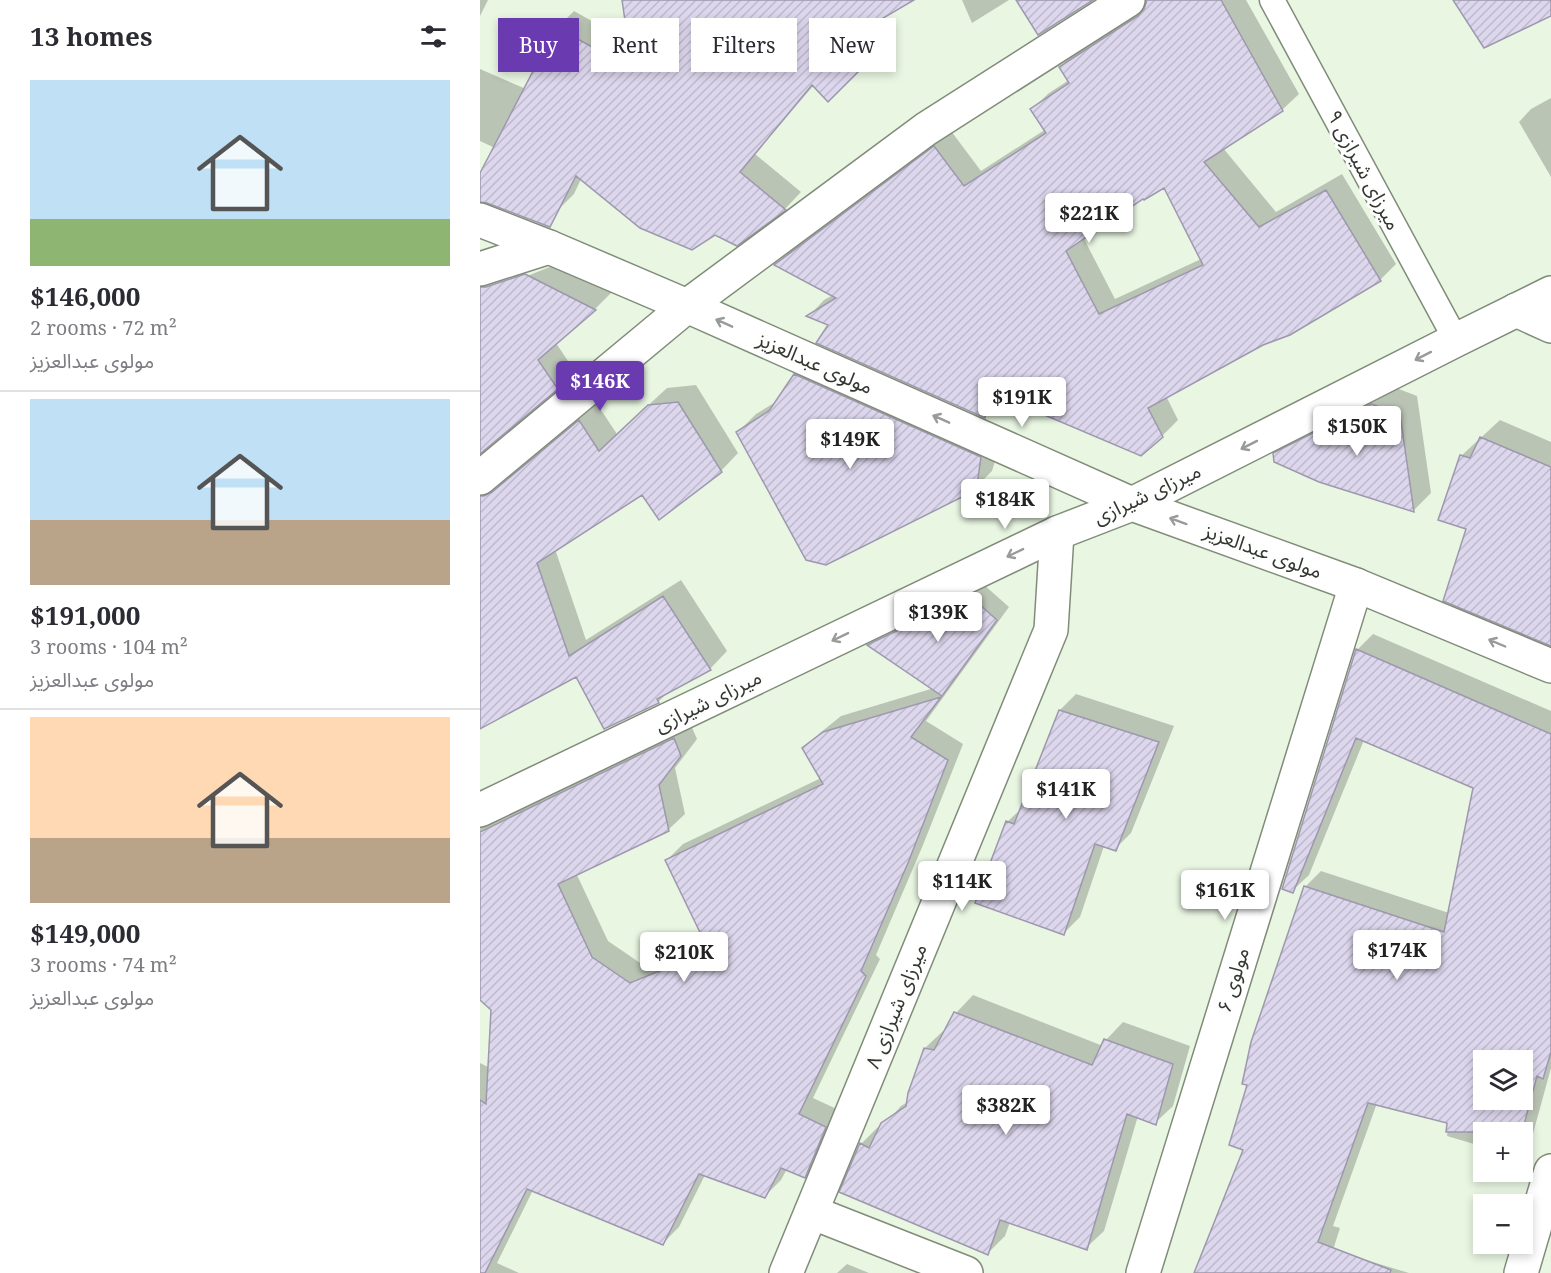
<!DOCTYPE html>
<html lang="en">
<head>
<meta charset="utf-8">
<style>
	body { margin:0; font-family:"Noto Serif","Noto Sans Arabic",serif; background:#f7f7f7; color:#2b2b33; height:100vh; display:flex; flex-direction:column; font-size:22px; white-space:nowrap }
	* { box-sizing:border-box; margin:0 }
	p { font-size:20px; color:#7c7c81 }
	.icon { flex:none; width:33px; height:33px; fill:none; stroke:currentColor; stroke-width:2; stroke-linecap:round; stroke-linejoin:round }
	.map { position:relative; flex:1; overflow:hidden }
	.drawer { display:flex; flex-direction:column; background:#fff; width:480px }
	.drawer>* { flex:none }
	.hud { position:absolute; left:18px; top:18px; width:570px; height:54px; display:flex; gap:12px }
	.buttons { position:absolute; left:993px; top:1050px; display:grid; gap:12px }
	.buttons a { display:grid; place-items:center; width:60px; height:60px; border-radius:0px; background:#fff; box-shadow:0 3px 9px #0003; font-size:30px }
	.price { position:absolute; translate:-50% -51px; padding:0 14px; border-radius:6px; background:#fff; color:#222; font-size:20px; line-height:39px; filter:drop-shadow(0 2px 3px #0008) }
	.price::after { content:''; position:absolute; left:50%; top:36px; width:18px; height:14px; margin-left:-9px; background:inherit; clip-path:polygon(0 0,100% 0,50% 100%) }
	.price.on { background:#6a3ab1; color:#fff }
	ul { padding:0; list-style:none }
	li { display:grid; align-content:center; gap:12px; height:318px; padding:0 30px }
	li+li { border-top:2px solid #e1e1e2 }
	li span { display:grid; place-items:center; height:186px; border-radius:0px; color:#555 }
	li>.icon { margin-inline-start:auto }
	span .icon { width:108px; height:108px; fill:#fffc; stroke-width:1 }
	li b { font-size:26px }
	h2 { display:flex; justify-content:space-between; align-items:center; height:72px; padding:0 30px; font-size:26px }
	.pill { padding:0 21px; border-radius:0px; background:#fff; box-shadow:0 3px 9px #0003; font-size:21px; line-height:54px }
	.pill.on { background:#6a3ab1; color:#fff }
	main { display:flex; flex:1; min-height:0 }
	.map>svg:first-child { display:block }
	.shadow { fill:#0003; fill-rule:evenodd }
	.building { fill:url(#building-hatch); stroke:#9d98ad; stroke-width:1.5; fill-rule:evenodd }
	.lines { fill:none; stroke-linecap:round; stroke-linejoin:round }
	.service-casing { stroke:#808c79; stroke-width:27 }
	.minor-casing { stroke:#808c79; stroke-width:36 }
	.secondary-casing { stroke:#808c79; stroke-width:36 }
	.service { stroke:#fff; stroke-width:24 }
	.minor { stroke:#fff; stroke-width:33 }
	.secondary { stroke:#fff; stroke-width:33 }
	.oneway { stroke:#989b97 }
	.labels { text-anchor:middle; stroke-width:6; stroke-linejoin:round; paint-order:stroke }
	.street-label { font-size:20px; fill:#32372f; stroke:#fefefe }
</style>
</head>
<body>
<main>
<section class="drawer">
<h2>13 homes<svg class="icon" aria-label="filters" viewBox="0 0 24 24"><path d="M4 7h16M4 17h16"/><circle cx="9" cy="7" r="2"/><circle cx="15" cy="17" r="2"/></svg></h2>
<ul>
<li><span style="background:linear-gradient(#bfe0f5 75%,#8fb573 0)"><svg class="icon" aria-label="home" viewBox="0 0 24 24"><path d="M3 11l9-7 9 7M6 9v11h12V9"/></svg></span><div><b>$146,000</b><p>2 rooms · 72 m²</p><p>مولوی عبدالعزیز</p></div></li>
<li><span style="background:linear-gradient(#bfe0f5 65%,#b9a48a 0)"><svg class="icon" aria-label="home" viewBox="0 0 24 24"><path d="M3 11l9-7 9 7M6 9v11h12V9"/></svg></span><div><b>$191,000</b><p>3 rooms · 104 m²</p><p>مولوی عبدالعزیز</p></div></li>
<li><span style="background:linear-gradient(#ffd9b3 65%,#b9a48a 0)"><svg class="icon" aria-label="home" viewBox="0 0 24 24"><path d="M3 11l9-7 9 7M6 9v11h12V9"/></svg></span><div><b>$149,000</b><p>3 rooms · 74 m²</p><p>مولوی عبدالعزیز</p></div></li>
</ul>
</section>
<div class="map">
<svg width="1071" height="1273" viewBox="0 0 1071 1273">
	<defs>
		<pattern id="building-hatch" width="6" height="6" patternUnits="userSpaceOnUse" patternTransform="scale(1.5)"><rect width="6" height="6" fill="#ddd7ed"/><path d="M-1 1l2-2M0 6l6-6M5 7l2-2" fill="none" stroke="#beb9cc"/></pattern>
	</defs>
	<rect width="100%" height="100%" fill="#e9f6e2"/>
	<path class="shadow" d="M0,0h8l-8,16z
		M143,0h288l-27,16 9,18 -65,66 -14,-15 -59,69 46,38 -16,17 -49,35 -21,-11 -134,-54 -7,15 -17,17 -77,-11v-24l15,-28 -15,-7v-72l46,20 31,-61 17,-17 55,31z
		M482,0h47l-37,23z
		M668,0h98l53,94 -17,16 -59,38 53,64 66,-38 54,90 -16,16 -214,116 12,24 -16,16 -161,-41v5l-16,16 -154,-91 -22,-9 15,-16 9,-5 -57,-30 16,-16 159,-118 30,40 65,-42 -14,-20 17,-16 20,-13 -9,-13 17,-17 70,-44zM684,185l37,74 -86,40 -32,-62 61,-41z
		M1071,98v79l-32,-55 12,-13z
		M77,264l55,28 -17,17 -39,34 18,27 -17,18 -77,64v-157z
		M334,357l182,101 -4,13 -19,19 -235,-58 18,-18 23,-14 17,-25z
		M216,385l42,68 -17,18 -79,22 -87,56 31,91 95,-60 46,71 -17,18 -40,21 -12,12 -53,26 -28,-53 -97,52v-261l22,13 9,-4 86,-71 20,30 50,-46z
		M911,386l26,10 14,97 -17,17 -139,-56 18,-18z
		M1020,420l51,22v202l-83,-116 -7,-72z
		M503,584l26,23 -83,114 37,23 -40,101 -47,110 4,4 -67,139 28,13 -21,49 -15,16 -18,-7 -6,11 -16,16 -60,-21 -26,52 -16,16 -130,-53 -36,73 22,10h-39v-210l10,5 3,-59 -13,-11v-172l210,-103 7,16 -22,29 10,46 -17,16 -92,43 32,68 38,26 61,-23 -40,-84 16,-16 138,-66 -17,-29 16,-16 21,-17 93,-28 -65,-43 12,-12z
		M893,634l178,77v357l-20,73 -9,9v-18h-38v15l-37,-11 2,-15 -72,-18 -44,123 7,2 -7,22 76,23h-213l49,-124 60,-262 16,-16 128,42 26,-126 -111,-47 -55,135 -17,16 65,-241zM1004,1060h38v40h-38z
		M596,694l98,32 -43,107 -16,16 -11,-3 -24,71 -16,16 -57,-111 15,-14 38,-98z
		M493,995l130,51 3,-6 17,-18 67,24 -17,60 -18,17 -17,-7 -34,115 -18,17 -76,-26 -5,14 -17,17 -127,-109 17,-17 3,1 20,-22 8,-5 16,-53 18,-17h2l11,-18z
		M367,1264l22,9h-32z"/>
	<path class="building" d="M142,0h292l-48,28 12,24 -50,50 -16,-17 -72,87 46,38 -49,36 -22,-11 -23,15 -52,-22 -64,-52 -26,51 -63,-24 -7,-1v-29l76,-146 76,42z
		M536,0h77l-55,35z
		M667,0h74l62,111 -79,51 55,65 67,-37 55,91 -91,54 -27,10 -115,63 15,29 -22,19 -153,-65 -3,27 -169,-75 12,-18 -22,-9 30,-18 -62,-33 160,-119 30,40 82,-53 -16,-24 39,-26 -10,-16 79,-51 6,-7zM684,188l39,77 -104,49 -33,-63 77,-52 1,1z
		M973,0h98v16l-67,32z
		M45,274l71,36 -58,50 20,29 -78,65v-167h6z
		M314,374l187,83 -3,21 -4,13 -148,74 -20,-5 -70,-128 33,-21z
		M198,402l44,70 -63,48 -17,-25 -105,68 32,93 94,-60 48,74 -54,29 2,4 -55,26 -28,-52 -96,52v-233h4l8,-4 87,-72 20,31 49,-46z
		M891,404l29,10 14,98 -95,-30 -45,-20 -1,-9z
		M1000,437l71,30v179l-108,-45 23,-72 -28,-9 22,-65 10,3z
		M490,596l27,24 -55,76 -75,-51z
		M876,649l195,85v318l-8,27 -6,-3 -15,56h-76l1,-9 -79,-20 -50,139 73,28 -1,3h-196l49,-123 -14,-5 18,-60 -5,-1 9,-42 53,-156 140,46 29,-144 -117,-50 -63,155 -11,-4zM1004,1060h38v40h-38z
		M461,697l-30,40 37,23 -40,103 -47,108 5,5 -67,138 27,13 -21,51 -24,-10 -16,30 -66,-24 -36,71 -136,-56 -42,84h-5v-173l6,4 5,-94 -11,-10v-168l194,-94 7,18 -22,29 10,46 -111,53 34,73 38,26 79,-32 -44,-91 158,-76 -21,-36 21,-16z
		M579,710l100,32 -43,109 -21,-7 -31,91 -89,-32 31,-82 8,3z
		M474,1012l138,53 12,-26 69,25 -17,61 -29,-11 -40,136 -87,-30 -12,35 -149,-63 21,-49 9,5 12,-25 25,-17 2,-13 16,-45 10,2z"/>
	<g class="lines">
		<g class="service-casing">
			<path id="service" d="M792,0l184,340"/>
		</g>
		<g class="minor-casing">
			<path id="minor" d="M0,269l69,-22
				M1036,310l35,16
				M0,478l207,-172 239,-177 202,-129
				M331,1212l155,61
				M306,1273l265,-643 6,-97
				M663,1273l213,-688
				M1041,1273l30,-102"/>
		</g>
		<g class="secondary-casing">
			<path id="secondary" d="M0,220l69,27 138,59 445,198 224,81 195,81
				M0,810l577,-277 75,-29 324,-164 95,-47"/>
		</g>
		<use href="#service" class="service"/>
		<use href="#minor" class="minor"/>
		<use href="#secondary" class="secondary"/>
	</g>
	<defs><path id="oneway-shaft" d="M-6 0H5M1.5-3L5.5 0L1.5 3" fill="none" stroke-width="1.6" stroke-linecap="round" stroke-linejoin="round" transform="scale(1.5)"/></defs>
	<g class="oneway">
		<use href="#oneway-shaft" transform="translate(244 323) rotate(-156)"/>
		<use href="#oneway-shaft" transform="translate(943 356) rotate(153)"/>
		<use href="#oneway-shaft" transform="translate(461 419) rotate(-156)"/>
		<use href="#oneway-shaft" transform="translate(769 445) rotate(153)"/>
		<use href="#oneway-shaft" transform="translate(698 521) rotate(-160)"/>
		<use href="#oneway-shaft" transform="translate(535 553) rotate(154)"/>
		<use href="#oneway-shaft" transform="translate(360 637) rotate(154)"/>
		<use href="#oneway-shaft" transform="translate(1017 643) rotate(-157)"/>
	</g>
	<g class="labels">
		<g class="street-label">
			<text transform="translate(884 170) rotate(62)" y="7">میرزای شیرازی ۹</text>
			<text transform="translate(335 363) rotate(24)" y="7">مولوی عبدالعزیز</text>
			<text transform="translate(667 494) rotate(-25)" y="7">میرزای شیرازی</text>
			<text transform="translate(783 551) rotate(20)" y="7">مولوی عبدالعزیز</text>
			<text transform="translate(228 701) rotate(-26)" y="7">میرزای شیرازی</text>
			<text transform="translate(753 980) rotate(-73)" y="7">مولوی ۶</text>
			<text transform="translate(416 1006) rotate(-68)" y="7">میرزای شیرازی ۸</text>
		</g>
	</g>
</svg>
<div class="buttons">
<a><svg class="icon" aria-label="layers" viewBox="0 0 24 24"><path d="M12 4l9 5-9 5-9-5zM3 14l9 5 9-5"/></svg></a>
<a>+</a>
<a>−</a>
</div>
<b class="price" style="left:609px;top:244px">$221K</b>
<b class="price on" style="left:120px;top:412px">$146K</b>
<b class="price" style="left:542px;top:428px">$191K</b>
<b class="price" style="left:877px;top:457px">$150K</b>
<b class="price" style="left:370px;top:470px">$149K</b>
<b class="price" style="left:525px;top:530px">$184K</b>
<b class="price" style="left:458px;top:643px">$139K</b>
<b class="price" style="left:586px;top:820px">$141K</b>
<b class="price" style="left:482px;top:912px">$114K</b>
<b class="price" style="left:745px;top:921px">$161K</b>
<b class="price" style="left:917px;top:981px">$174K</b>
<b class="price" style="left:204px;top:983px">$210K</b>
<b class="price" style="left:526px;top:1136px">$382K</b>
<div class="hud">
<a class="pill on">Buy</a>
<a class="pill">Rent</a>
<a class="pill">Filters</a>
<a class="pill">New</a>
</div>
</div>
</main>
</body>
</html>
